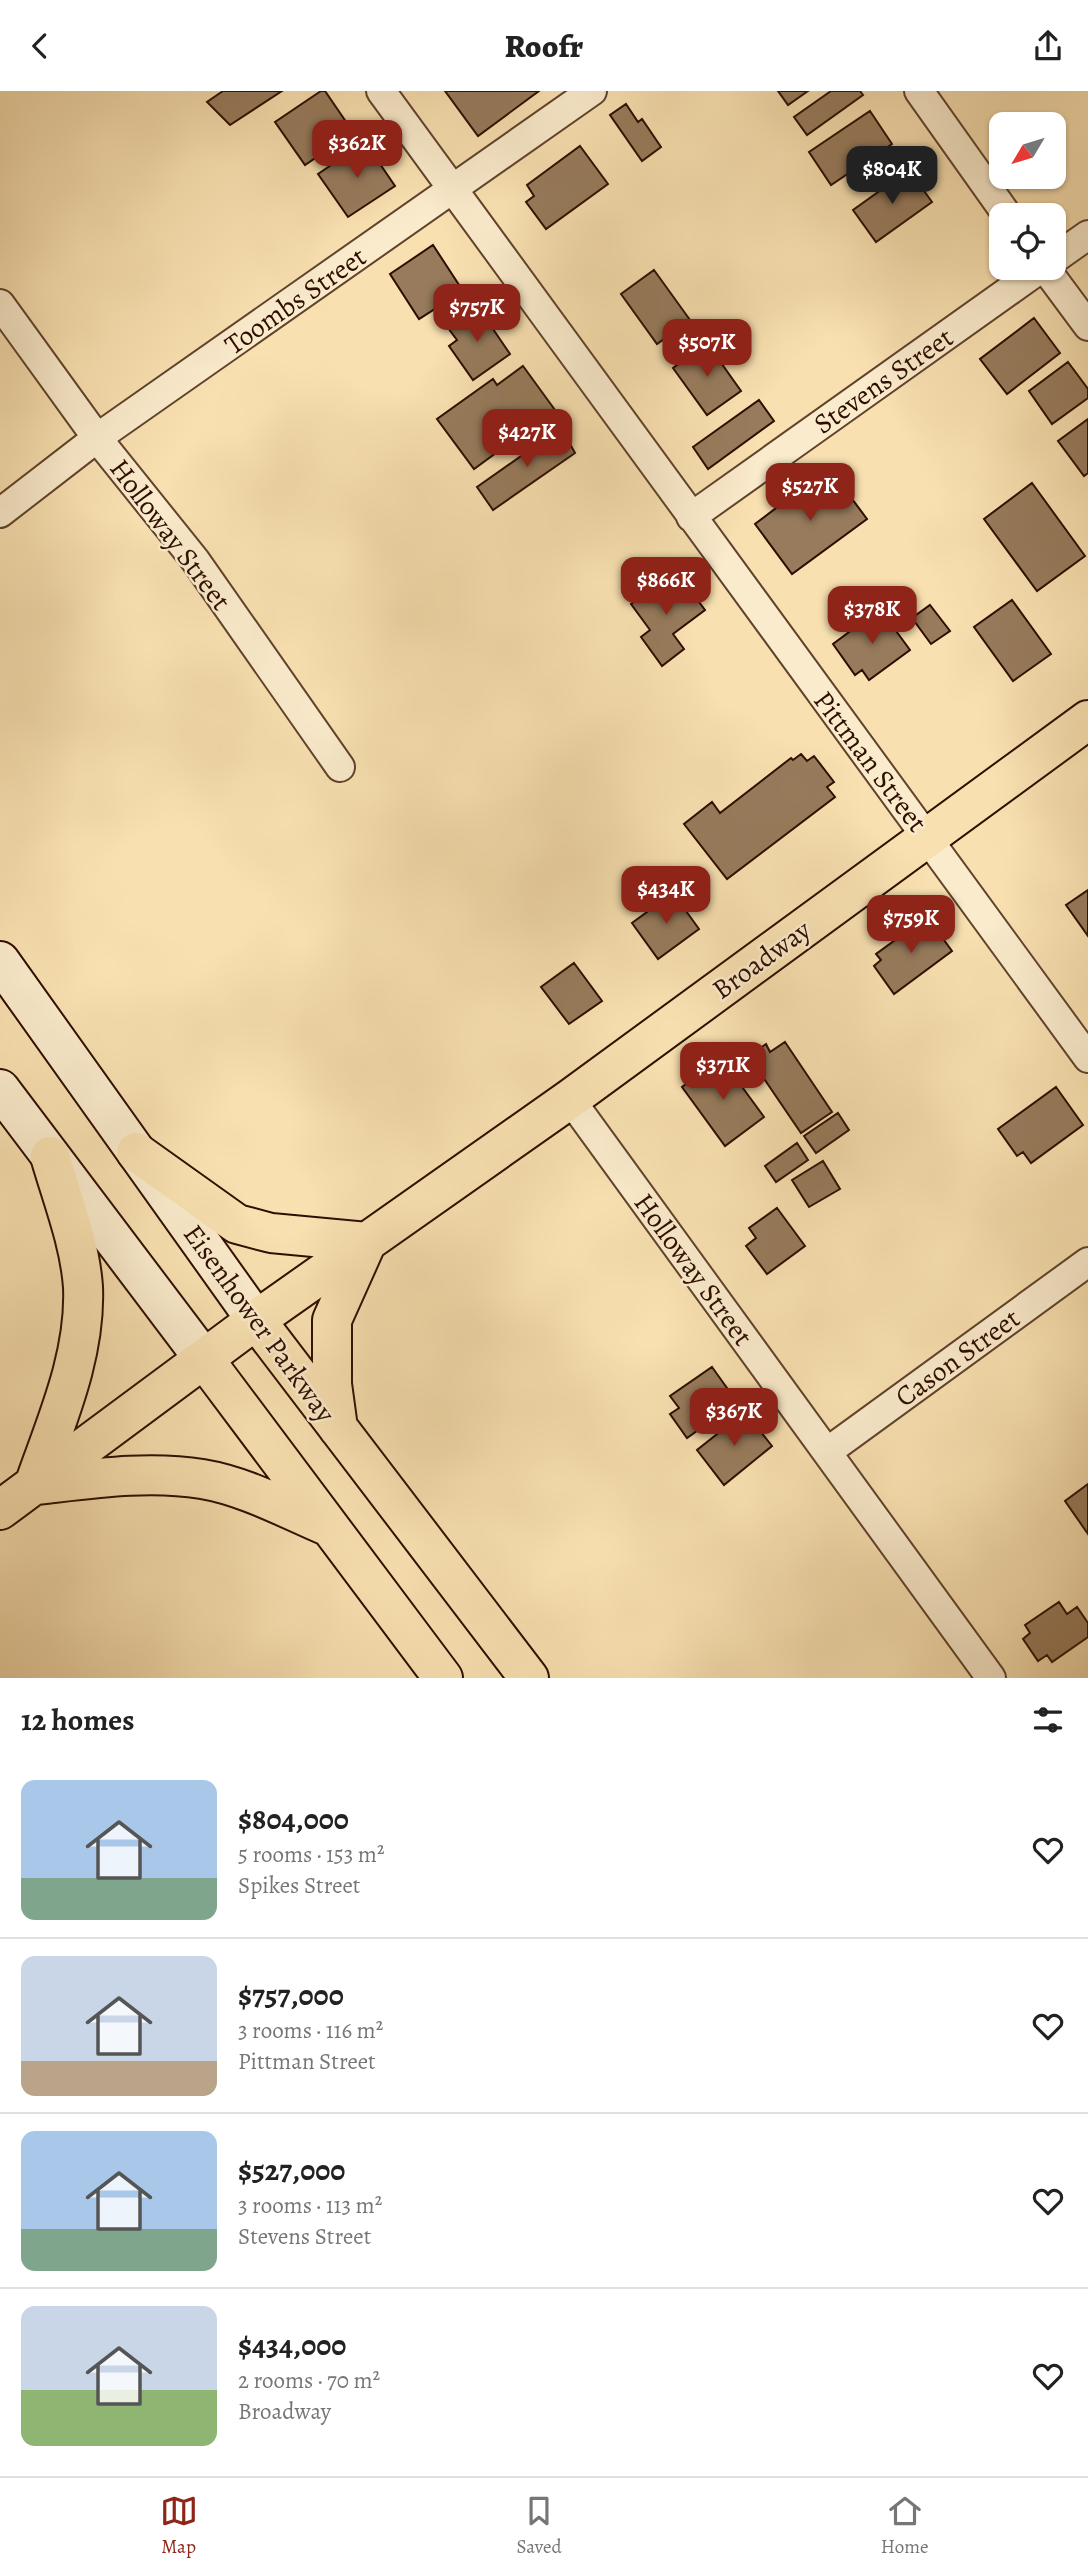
<!DOCTYPE html>
<html lang="en">
<head>
<meta charset="utf-8">
<style>
	body { margin:0; font-family:Alegreya,serif; background:#f2f2f2; color:#222; height:100vh; display:flex; flex-direction:column; font-size:26px; white-space:nowrap }
	* { box-sizing:border-box; margin:0 }
	p { font-size:23px; color:#767676 }
	.icon { flex:none; width:38px; height:38px; fill:none; stroke:currentColor; stroke-width:2; stroke-linecap:round; stroke-linejoin:round }
	.map { position:relative; height:1587px; overflow:hidden }
	.details { display:flex; flex-direction:column; background:#fff; flex:1 }
	.details>* { flex:none }
	.needle { width:46px; rotate:232deg }
	.controls { position:absolute; left:989px; top:21px; display:grid; gap:14px }
	.controls a { display:grid; place-items:center; width:77px; height:77px; border-radius:14px; background:#fff; box-shadow:0 2px 5px #0004; font-size:35px }
	.price { position:absolute; translate:-50% -60px; padding:0 16px; border-radius:14px; background:#8f2418; color:#fff; font-size:23px; line-height:46px; filter:drop-shadow(0 2px 4px #0008) }
	.price::after { content:''; position:absolute; left:50%; top:42px; width:21px; height:16px; margin-left:-10px; background:inherit; clip-path:polygon(0 0,100% 0,50% 100%) }
	.price.on { background:#222; color:#fff }
	ul { padding:0; list-style:none }
	li { display:flex; align-items:center; gap:21px; height:175px; padding:0 21px }
	li+li { border-top:2px solid #e0e0e0 }
	li span { display:grid; place-items:center; flex:none; width:196px; height:140px; border-radius:14px; color:#555 }
	li>.icon { margin-inline-start:auto }
	span .icon { width:84px; height:84px; fill:#fffc; stroke-width:1 }
	li b { font-size:30px }
	h2 { display:flex; justify-content:space-between; align-items:center; height:84px; padding:0 21px; font-size:30px }
	header { display:flex; justify-content:space-between; align-items:center; height:91px; padding:0 21px; background:#fff; font-size:32px; font-weight:800 }
	.tabs { display:flex; justify-content:space-around; align-items:center; height:98px; border-top:2px solid #e0e0e0; background:#fff; font-size:19px; color:#767676 }
	.tabs a { display:grid; justify-items:center; gap:4px }
	.tabs .on { color:#8f2418 }
	.map>svg:first-child { display:block }
	.building { fill:#977b5c; stroke:#2e0e00; stroke-width:2 }
	.lines { fill:none; stroke-linecap:round; stroke-linejoin:round }
	.street-casing { stroke:#60422c; stroke-width:32 }
	.secondary-casing { stroke:#2e0e00; stroke-width:42 }
	.primary-casing { stroke:#2e0e00; stroke-width:42 }
	.street { stroke:#faebcc; stroke-width:28 }
	.secondary { stroke:#faebcc; stroke-width:38 }
	.primary { stroke:#f8e0b0; stroke-width:38 }
	.labels { text-anchor:middle; stroke-width:5; stroke-linejoin:round; paint-order:stroke }
	.street-label { font-size:28px; fill:#2e0e00; stroke:#faebcc }
</style>
</head>
<body>
<header><svg class="icon" aria-label="back" viewBox="0 0 24 24"><path d="M15 5l-7 7 7 7"/></svg>Roofr<svg class="icon" aria-label="share" viewBox="0 0 24 24"><path d="M12 15V3M7 8l5-5 5 5M5 13v7h14v-7"/></svg></header>
<div class="map">
<svg width="1088" height="1587" viewBox="0 0 1088 1587">
	<rect width="100%" height="100%" fill="#f8e0b0"/>
	<filter id="stains"><feTurbulence type="fractalNoise" baseFrequency=".00286" numOctaves="4"/><feColorMatrix values="0 0 0 0 .2 0 0 0 0 .09 0 0 0 0 .02 0 0 0 .5 -.17"/></filter>
	<radialGradient id="worn" r=".72"><stop offset=".6" stop-color="#630" stop-opacity="0"/><stop offset="1" stop-color="#630" stop-opacity=".3"/></radialGradient>
	<path class="building" d="M223,0h59l-52,34 -23,-23z
		M321,0h4l28,41 -48,33 -30,-43z
		M445,0h94l-61,45z
		M778,0h30l-20,14z
		M831,0h29l3,4 -56,40 -13,-18z
		M626,13l12,18 4,-3 19,28 -19,14 -32,-46z
		M870,20l22,33 -61,41 -22,-33z
		M365,51l30,44 -47,31 -30,-43z
		M580,55l28,38 -62,45 -20,-27 8,-6 -7,-11z
		M909,79l23,32 -56,40 -23,-32z
		M433,154l30,46 -44,28 -29,-45z
		M654,179l36,50 -33,24 -36,-50z
		M478,216l32,47 -37,26 -24,-34 8,-6 -9,-12z
		M1034,227l26,35 -53,41 -27,-35z
		M707,252l34,48 -34,24 -34,-47z
		M1068,271l20,27v9l-36,26 -23,-33z
		M523,275l32,44 -81,59 -37,-50 56,-40 4,6z
		M759,309l15,21 -66,48 -15,-22z
		M1088,328v54l-4,3 -26,-35z
		M561,337l14,25 -82,57 -16,-23z
		M835,385l32,43 -75,55 -37,-50 50,-38 6,8z
		M1032,392l53,73 -48,35 -53,-72z
		M669,485l11,15 7,-5 18,24 -32,24 11,15 -22,17 -21,-29 9,-7 -19,-26z
		M1012,509l39,54 -38,27 -39,-54z
		M930,514l20,26 -19,13 -19,-26z
		M880,518l30,41 -41,30 -7,-10 -7,5 -22,-31z
		M801,663l6,7 7,-5 20,26 -7,5 8,10 -108,82 -43,-55 28,-22 8,11 71,-55 2,2z
		M1088,799v46l-22,-31z
		M673,802l26,36 -41,30 -26,-36z
		M927,826l25,34 -58,43 -20,-28 7,-6 -5,-6z
		M574,872l28,38 -33,23 -28,-37z
		M785,951l47,70 -31,21 -47,-69 3,-3 -5,-7 14,-10 4,8z
		M721,967l43,59 -39,29 -43,-59z
		M1056,996l27,38 -52,38 -8,-11 -6,4 -19,-27z
		M838,1022l11,17 -33,23 -12,-17z
		M797,1052l11,17 -32,22 -11,-16z
		M823,1070l17,28 -31,18 -17,-27z
		M777,1117l28,38 -38,28 -21,-28 10,-8 -7,-10z
		M712,1276l25,35 -50,36 -17,-24 9,-6 -9,-12z
		M745,1321l27,34 -48,39 -27,-35z
		M1088,1393v50l-23,-33z
		M1059,1511l8,12 10,-7 11,16v14l-36,25 -5,-7 -9,6 -15,-22 7,-6 -5,-8z"/>
	<g class="lines">
		<g class="street-casing">
			<path id="street" d="M381,0l707,967
				M919,0l88,124
				M1054,168l34,-24
				M1045,177l43,58
				M0,213l97,134 98,122 145,207
				M0,422l97,-75 495,-347
				M691,426l350,-249
				M570,1008l421,579
				M827,1361l261,-190"/>
		</g>
		<g class="secondary-casing">
			<path id="secondary" d="M0,870l256,359
				M0,998l204,270"/>
		</g>
		<g class="primary-casing">
			<path id="primary" d="M136,1061l101,72 34,9 96,9
				M256,1229l273,358
				M204,1268l239,319
				M338,1337l-6,-44v-64l34,-76
				M34,1394c22,-63 52,-129 49,-198 -3,-44 -21,-89 -33,-131
				M36,1394c54,-6 111,-15 166,-6 43,7 85,30 125,47
				M0,1419l256,-190 314,-221 518,-379"/>
		</g>
		<use href="#street" class="street"/>
		<use href="#secondary" class="secondary"/>
		<use href="#primary" class="primary"/>
	</g>
	<g class="labels">
		<g class="street-label">
			<text transform="translate(295 209) rotate(-35)" y="10">Toombs Street</text>
			<text transform="translate(883 289) rotate(-35)" y="10">Stevens Street</text>
			<text transform="translate(171 443) rotate(53)" y="10">Holloway Street</text>
			<text transform="translate(871 670) rotate(53)" y="10">Pittman Street</text>
			<text transform="translate(761 868) rotate(-36)" y="10">Broadway</text>
			<text transform="translate(694 1178) rotate(54)" y="10">Holloway Street</text>
			<text transform="translate(260 1232) rotate(54)" y="10">Eisenhower Parkway</text>
			<text transform="translate(957 1266) rotate(-36)" y="10">Cason Street</text>
		</g>
	</g>
	<rect width="100%" height="100%" filter="url(#stains)"/>
	<rect width="100%" height="100%" fill="url(#worn)"/>
</svg>
<div class="controls">
<a><svg class="needle" viewBox="-14 -14 28 28"><path d="M0-13l5 13h-10z" fill="#e53935"/><path d="M0 13l5-13h-10z" fill="#767676"/></svg></a>
<a><svg class="icon" aria-label="locate" viewBox="0 0 24 24"><circle cx="12" cy="12" r="6"/><path d="M12 2v4M12 18v4M2 12h4M18 12h4"/></svg></a>
</div>
<b class="price" style="left:357px;top:89px">$362K</b>
<b class="price on" style="left:892px;top:115px">$804K</b>
<b class="price" style="left:477px;top:253px">$757K</b>
<b class="price" style="left:707px;top:288px">$507K</b>
<b class="price" style="left:527px;top:378px">$427K</b>
<b class="price" style="left:810px;top:432px">$527K</b>
<b class="price" style="left:666px;top:526px">$866K</b>
<b class="price" style="left:872px;top:555px">$378K</b>
<b class="price" style="left:666px;top:835px">$434K</b>
<b class="price" style="left:911px;top:864px">$759K</b>
<b class="price" style="left:723px;top:1011px">$371K</b>
<b class="price" style="left:734px;top:1357px">$367K</b>
</div>
<section class="details">
<h2>12 homes<svg class="icon" aria-label="filters" viewBox="0 0 24 24"><path d="M4 7h16M4 17h16"/><circle cx="9" cy="7" r="2"/><circle cx="15" cy="17" r="2"/></svg></h2>
<ul>
<li><span style="background:linear-gradient(#a9c7e8 70%,#7fa58c 0)"><svg class="icon" aria-label="home" viewBox="0 0 24 24"><path d="M3 11l9-7 9 7M6 9v11h12V9"/></svg></span><div><b>$804,000</b><p>5 rooms · 153 m²</p><p>Spikes Street</p></div><svg class="icon" aria-label="heart" viewBox="0 0 24 24"><path d="M12 20l-8-8c-3-5 5-10 8-4 3-6 11-1 8 4z"/></svg></li>
<li><span style="background:linear-gradient(#c9d6e8 75%,#b9a48a 0)"><svg class="icon" aria-label="home" viewBox="0 0 24 24"><path d="M3 11l9-7 9 7M6 9v11h12V9"/></svg></span><div><b>$757,000</b><p>3 rooms · 116 m²</p><p>Pittman Street</p></div><svg class="icon" aria-label="heart" viewBox="0 0 24 24"><path d="M12 20l-8-8c-3-5 5-10 8-4 3-6 11-1 8 4z"/></svg></li>
<li><span style="background:linear-gradient(#a9c7e8 70%,#7fa58c 0)"><svg class="icon" aria-label="home" viewBox="0 0 24 24"><path d="M3 11l9-7 9 7M6 9v11h12V9"/></svg></span><div><b>$527,000</b><p>3 rooms · 113 m²</p><p>Stevens Street</p></div><svg class="icon" aria-label="heart" viewBox="0 0 24 24"><path d="M12 20l-8-8c-3-5 5-10 8-4 3-6 11-1 8 4z"/></svg></li>
<li><span style="background:linear-gradient(#c9d6e8 60%,#8fb573 0)"><svg class="icon" aria-label="home" viewBox="0 0 24 24"><path d="M3 11l9-7 9 7M6 9v11h12V9"/></svg></span><div><b>$434,000</b><p>2 rooms · 70 m²</p><p>Broadway</p></div><svg class="icon" aria-label="heart" viewBox="0 0 24 24"><path d="M12 20l-8-8c-3-5 5-10 8-4 3-6 11-1 8 4z"/></svg></li>
</ul>
</section>
<nav class="tabs">
<a class="on"><svg class="icon" aria-label="map" viewBox="0 0 24 24"><path d="M3 6l6-2 6 2 6-2v14l-6 2-6-2-6 2zM9 4v14M15 6v14"/></svg>Map</a>
<a><svg class="icon" aria-label="saved" viewBox="0 0 24 24"><path d="M7 4h10v16l-5-4-5 4z"/></svg>Saved</a>
<a><svg class="icon" aria-label="home" viewBox="0 0 24 24"><path d="M3 11l9-7 9 7M6 9v11h12V9"/></svg>Home</a>
</nav>
</body>
</html>
